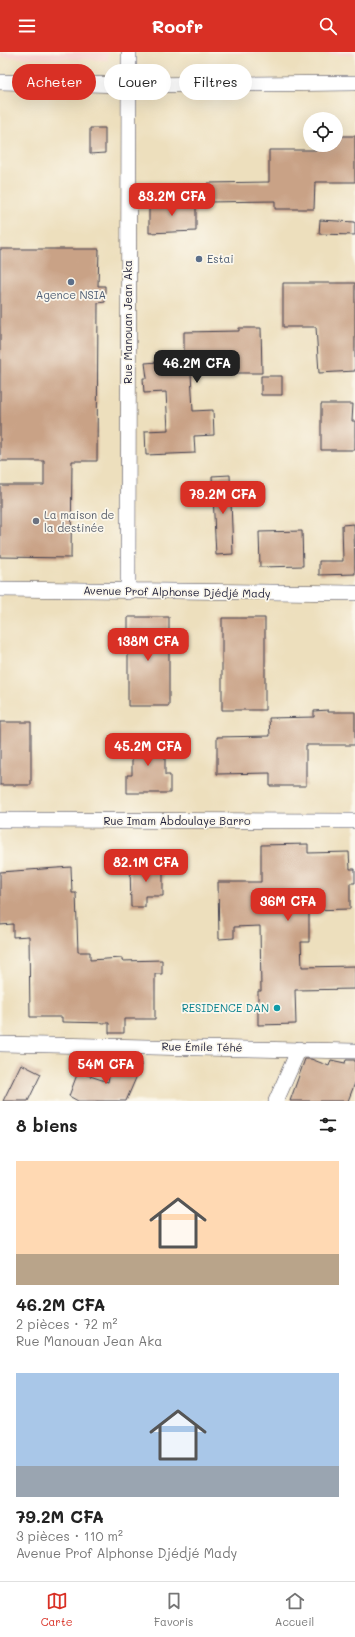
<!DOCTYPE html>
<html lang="fr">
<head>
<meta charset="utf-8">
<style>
	body { margin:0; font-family:Mali,sans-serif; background:#f2f2f2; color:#222; height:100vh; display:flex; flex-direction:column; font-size:15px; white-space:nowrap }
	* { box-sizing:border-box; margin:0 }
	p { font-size:13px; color:#767676 }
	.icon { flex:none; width:22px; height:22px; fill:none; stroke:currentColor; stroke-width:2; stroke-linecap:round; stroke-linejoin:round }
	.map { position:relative; height:1049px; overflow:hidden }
	.details { display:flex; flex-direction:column; background:#fff; flex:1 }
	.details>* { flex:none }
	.top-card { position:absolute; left:12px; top:12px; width:331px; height:36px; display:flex; gap:8px }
	.tools { position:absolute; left:303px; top:60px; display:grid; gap:8px }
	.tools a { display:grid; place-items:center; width:40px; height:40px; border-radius:50%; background:#fff; box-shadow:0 4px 16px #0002; font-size:20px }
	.price { position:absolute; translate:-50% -34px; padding:0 9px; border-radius:8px; background:#d93025; color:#fff; font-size:13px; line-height:26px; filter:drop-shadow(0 1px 2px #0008) }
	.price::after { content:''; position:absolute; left:50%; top:24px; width:12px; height:9px; margin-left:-6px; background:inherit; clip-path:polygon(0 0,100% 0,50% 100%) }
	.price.current { background:#222; color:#fff }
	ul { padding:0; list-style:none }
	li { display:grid; align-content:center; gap:8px; height:212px; padding:0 16px }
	li span { display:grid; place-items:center; height:124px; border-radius:0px; color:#555 }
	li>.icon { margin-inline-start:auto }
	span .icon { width:72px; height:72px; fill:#fffc; stroke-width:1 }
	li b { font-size:17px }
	h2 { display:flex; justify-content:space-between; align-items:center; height:48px; padding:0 16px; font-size:17px }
	.pill { padding:0 14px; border-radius:18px; background:#fff; box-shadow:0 4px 16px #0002; font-size:14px; line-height:36px }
	.pill.current { background:#d93025; color:#fff }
	header { display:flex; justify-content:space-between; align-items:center; height:52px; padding:0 16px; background:#d93025; color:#fff; font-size:18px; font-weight:700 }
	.tabs { display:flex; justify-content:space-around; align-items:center; height:56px; border-top:1px solid #e0e0e0; background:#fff; font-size:11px; color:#767676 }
	.tabs a { display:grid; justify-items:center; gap:2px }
	.tabs .current { color:#d93025 }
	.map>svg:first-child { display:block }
	.built { fill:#f7d0cf }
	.building { fill:#c9a286 }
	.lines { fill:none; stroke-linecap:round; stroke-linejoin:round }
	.minor-casing { stroke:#403e4e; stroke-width:16 }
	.minor { stroke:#fff; stroke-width:15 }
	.service-dot { fill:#5c6f8a; stroke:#fbf7ec; stroke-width:1.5 }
	.worship-dot { fill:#6b7280; stroke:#fbf7ec; stroke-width:1.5 }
	.culture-dot { fill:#0f9aa8; stroke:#fbf7ec; stroke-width:1.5 }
	.labels { text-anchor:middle; stroke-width:3.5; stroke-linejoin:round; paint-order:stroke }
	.service-label { font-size:11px; fill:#4e5e75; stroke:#fbf7ec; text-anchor:start }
	.street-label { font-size:11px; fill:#22223b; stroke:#fbf7ec }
	.worship-label { font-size:11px; fill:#5b616d; stroke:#fbf7ec; text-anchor:start }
	.culture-label { font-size:11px; fill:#0d838f; stroke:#fbf7ec; text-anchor:end }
</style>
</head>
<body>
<header><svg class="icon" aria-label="menu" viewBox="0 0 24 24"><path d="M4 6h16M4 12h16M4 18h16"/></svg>Roofr<svg class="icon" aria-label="search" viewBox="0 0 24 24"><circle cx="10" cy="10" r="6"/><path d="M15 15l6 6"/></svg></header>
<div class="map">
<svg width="355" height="1049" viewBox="0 0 355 1049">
	<rect width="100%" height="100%" fill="#fbf7ec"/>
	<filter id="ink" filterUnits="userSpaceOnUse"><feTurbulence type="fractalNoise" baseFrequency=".025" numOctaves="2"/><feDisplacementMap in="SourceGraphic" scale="8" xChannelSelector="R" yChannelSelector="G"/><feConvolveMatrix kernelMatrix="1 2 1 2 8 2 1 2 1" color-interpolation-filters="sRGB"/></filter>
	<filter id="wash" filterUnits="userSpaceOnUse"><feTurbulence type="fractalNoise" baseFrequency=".012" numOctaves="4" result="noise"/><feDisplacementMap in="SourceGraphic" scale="16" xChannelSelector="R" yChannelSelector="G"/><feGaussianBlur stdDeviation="0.9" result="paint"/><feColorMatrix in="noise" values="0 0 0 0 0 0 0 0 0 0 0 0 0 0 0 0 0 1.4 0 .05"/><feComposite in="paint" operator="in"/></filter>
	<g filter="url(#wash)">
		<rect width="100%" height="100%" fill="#eddfbd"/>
		<path class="built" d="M0,0h108v8l-108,-3z
			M229,0h126v3l-127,-2z"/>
		<g id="blocks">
			<path class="building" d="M90,76h15v25l-15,1z
				M336,84h19v46h-40l-1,27h-39v-8l-67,1v-19l61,-1v-32h50v-5h17z
				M196,150v29l-47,2v-30z
				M320,168l35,2v13l-36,-1z
				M0,197h99l-1,37h7v16l-7,1 -1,158h-25l-1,97 -71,-1v-72h44v-24h-44z
				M283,231h72v88l-36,2 -3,-46h-33z
				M239,276h22l1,45h-71l2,38 20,-1 1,25 -20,1 1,17 -49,2 -1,-24 23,-1 -2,-38 -22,1 -1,-15h4l-2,-15 39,-3v-28l55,-1z
				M261,324h21v19h-21z
				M321,352h32l-1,17h3v29h-34z
				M230,423l3,79 -17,1 -4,-79z
				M354,472l1,50 -36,1v-14h24l-1,-36z
				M302,479l1,35 -43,1 -1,-35z
				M128,565h41v89h-41z
				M222,566h43v92h-43z
				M328,658v2h27v33h-49v41h-36v-13l-53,1v-37l53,-1 -1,-18 45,-1v-6z
				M0,670h31v63h-31z
				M132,686h33v37h5v18h-43v-18h5z
				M308,792v9l41,-1 1,17h5v14h-5v26l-41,1v32h-8l1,25 53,-1v23l-60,1 1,34 -38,1v-34h3l-1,-65 -26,1v11l-15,1 -1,-57h43v-37z
				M130,813h33v31h-18v11h-14z
				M71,815l1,26h4l2,59h12v8l32,-2v3l40,-1v14h-7v45h-31v14h-15v-10l-47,-1v-5h-32l-1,-81 -16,1v-13l-13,1v-53z
				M305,1007h6l18,7 2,-6 14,3 1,-3h9v23l-7,18h-58z
				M21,1012l20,10 -13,27h-25z
				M142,1012l-16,37h-48l-9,-5 9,-24 30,10 3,-17z"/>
		</g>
	</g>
	<g filter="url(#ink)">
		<use href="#blocks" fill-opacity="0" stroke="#403e4e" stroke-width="1"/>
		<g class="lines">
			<g class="minor-casing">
				<path id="minor" d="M0,30l128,3 227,-2
					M0,537l355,4
					M128,540l1,-540
					M0,768l355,1
					M0,992l355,7
					M276,1049l23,-52"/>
			</g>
			<use href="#minor" class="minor"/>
		</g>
	</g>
	<g class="service-dot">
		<circle cx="199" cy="207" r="4"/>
		<circle cx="71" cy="230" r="4"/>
	</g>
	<circle class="worship-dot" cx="36" cy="469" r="4"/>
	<circle class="culture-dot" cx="277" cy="956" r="4"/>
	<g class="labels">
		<g class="service-label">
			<text x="207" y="211">Estai</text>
			<text x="71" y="247" text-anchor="middle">Agence NSIA</text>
		</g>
		<g class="street-label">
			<text transform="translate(128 270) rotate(-90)" y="4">Rue Manouan Jean Aka</text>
			<text transform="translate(177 540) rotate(1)" y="4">Avenue Prof Alphonse Djédjé Mady</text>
			<text x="177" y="773">Rue Imam Abdoulaye Barro</text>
			<text transform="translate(202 995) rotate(1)" y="4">Rue Émile Téhé</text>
		</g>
		<g class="worship-label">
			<text x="44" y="467">La maison de<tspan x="44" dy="13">la destinée</tspan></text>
		</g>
		<g class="culture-label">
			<text x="269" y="960">RESIDENCE DAN</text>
		</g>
	</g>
</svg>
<div class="tools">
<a><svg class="icon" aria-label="locate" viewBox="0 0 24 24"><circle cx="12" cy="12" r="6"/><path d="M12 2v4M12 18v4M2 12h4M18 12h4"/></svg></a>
</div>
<b class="price" style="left:172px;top:165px">83.2M CFA</b>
<b class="price current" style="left:197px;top:332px">46.2M CFA</b>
<b class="price" style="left:223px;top:463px">79.2M CFA</b>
<b class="price" style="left:148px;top:610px">138M CFA</b>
<b class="price" style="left:148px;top:715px">45.2M CFA</b>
<b class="price" style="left:146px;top:831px">82.1M CFA</b>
<b class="price" style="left:288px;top:870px">36M CFA</b>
<b class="price" style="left:106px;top:1033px">54M CFA</b>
<div class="top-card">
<a class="pill current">Acheter</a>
<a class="pill">Louer</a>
<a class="pill">Filtres</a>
</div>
</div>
<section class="details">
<h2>8 biens<svg class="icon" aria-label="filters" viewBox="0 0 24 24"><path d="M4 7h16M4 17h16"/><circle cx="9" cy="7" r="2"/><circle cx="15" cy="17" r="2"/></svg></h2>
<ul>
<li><span style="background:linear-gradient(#ffd9b3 75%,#b9a48a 0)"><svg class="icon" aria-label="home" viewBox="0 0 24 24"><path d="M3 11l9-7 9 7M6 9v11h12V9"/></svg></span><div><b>46.2M CFA</b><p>2 pièces · 72 m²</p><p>Rue Manouan Jean Aka</p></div></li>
<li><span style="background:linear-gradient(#a9c7e8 75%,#9aa5b1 0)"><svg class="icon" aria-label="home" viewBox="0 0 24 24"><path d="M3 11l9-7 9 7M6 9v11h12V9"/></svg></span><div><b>79.2M CFA</b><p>3 pièces · 110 m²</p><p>Avenue Prof Alphonse Djédjé Mady</p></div></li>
</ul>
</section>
<nav class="tabs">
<a class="current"><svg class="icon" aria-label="map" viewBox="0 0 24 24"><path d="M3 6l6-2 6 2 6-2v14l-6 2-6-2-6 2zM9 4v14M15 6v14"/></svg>Carte</a>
<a><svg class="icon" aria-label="saved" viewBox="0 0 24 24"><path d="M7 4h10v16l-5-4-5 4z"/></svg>Favoris</a>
<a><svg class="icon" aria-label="home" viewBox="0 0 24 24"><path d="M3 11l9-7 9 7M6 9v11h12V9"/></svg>Accueil</a>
</nav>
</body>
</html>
